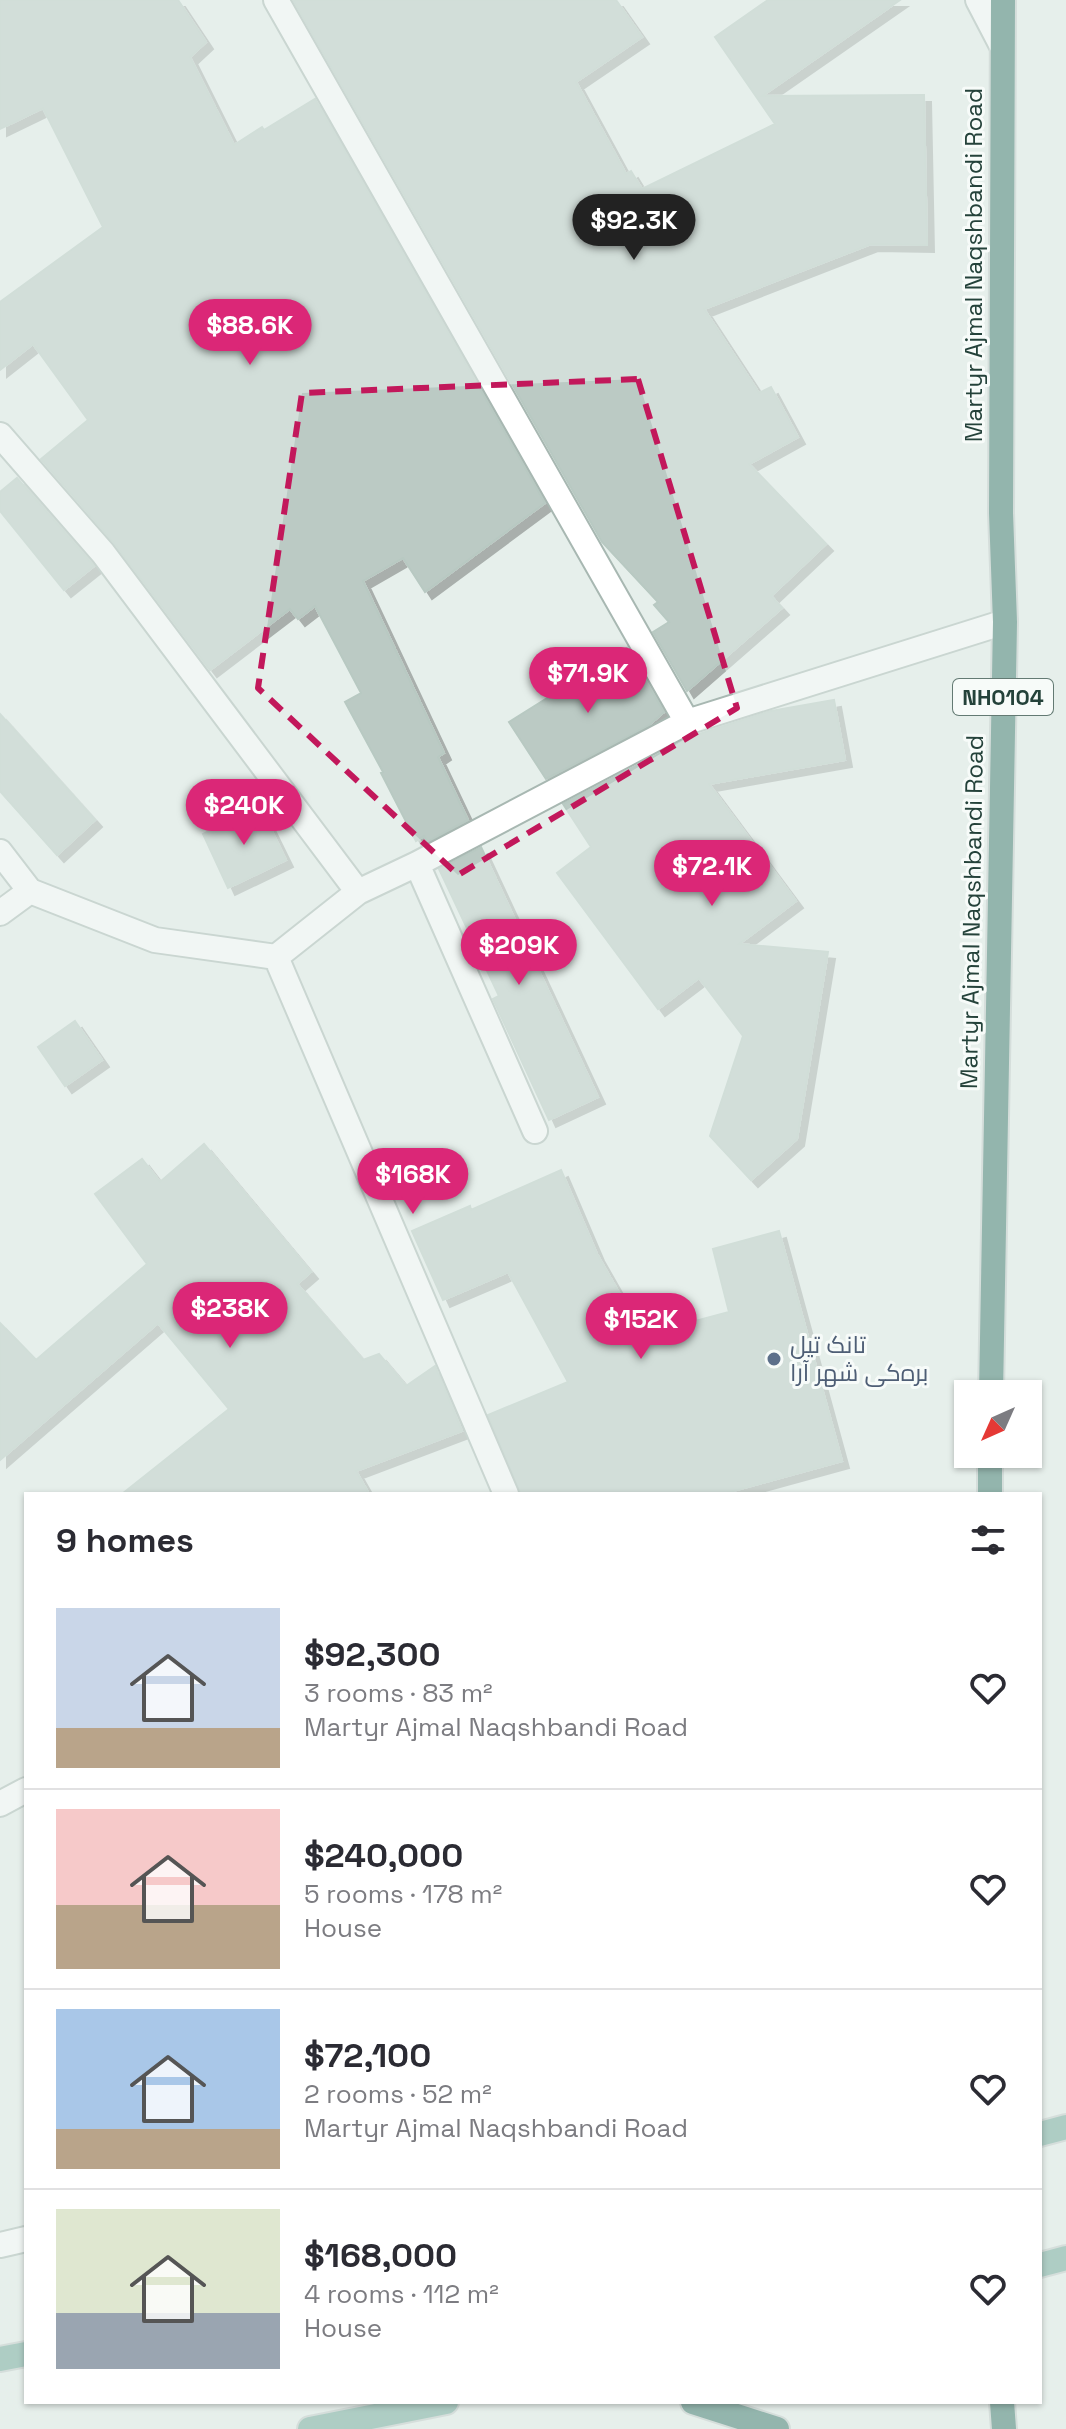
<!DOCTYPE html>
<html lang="en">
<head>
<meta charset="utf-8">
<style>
	body { margin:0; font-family:"Space Grotesk",Cairo,sans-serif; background:#f7f7f7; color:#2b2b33; height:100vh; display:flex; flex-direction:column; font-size:30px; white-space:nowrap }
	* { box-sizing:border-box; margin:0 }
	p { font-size:26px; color:#7c7c81 }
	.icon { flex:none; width:44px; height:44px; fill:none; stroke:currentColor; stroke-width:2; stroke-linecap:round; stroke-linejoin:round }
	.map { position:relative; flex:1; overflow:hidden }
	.drawer { position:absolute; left:24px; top:1492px; width:1018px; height:912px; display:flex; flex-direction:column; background:#fff; border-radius:0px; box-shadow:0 2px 6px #0004 }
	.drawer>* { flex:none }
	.needle { width:52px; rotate:225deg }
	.controls { position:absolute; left:954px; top:1380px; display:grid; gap:16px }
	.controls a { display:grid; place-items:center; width:88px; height:88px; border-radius:0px; background:#fff; box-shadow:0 2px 6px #0004; font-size:40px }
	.price { position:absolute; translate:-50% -68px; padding:0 18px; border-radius:28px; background:#db2777; color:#fff; font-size:26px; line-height:52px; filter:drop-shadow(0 2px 4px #0008) }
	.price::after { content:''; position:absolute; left:50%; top:48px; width:24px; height:18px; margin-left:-12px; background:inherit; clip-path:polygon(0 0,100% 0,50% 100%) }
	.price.active { background:#222; color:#fff }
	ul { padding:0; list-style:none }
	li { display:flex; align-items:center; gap:24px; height:200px; padding:0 32px }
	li+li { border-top:2px solid #e1e1e2 }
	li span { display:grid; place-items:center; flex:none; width:224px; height:160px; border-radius:0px; color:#555 }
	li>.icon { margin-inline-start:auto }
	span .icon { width:96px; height:96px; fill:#fffc; stroke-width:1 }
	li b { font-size:34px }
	h2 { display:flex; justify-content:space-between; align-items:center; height:96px; padding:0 32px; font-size:34px }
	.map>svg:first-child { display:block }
	.building { fill:#bbcac4; stroke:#b8c9c2; stroke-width:2; filter:url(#shadow) }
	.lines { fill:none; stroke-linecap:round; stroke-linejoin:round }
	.minor-casing { stroke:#a8b8b2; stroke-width:28 }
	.major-casing { stroke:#c2cac8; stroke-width:28 }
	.highway-casing { stroke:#c2cac8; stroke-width:28 }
	.minor { stroke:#fff; stroke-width:24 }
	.major { stroke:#6aa596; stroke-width:24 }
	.highway { stroke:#2f6f62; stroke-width:24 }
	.marked { fill:none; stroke:#c2185b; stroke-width:6; stroke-dasharray:16 10; stroke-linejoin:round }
	.service-dot { fill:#5c6f8a; stroke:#f7fbf9; stroke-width:3 }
	.labels { text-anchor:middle; stroke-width:6; stroke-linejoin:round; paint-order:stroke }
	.shield { fill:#f7fbf9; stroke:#637a73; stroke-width:2 }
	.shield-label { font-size:22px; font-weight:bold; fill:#24423a }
	.street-label { font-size:24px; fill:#24423a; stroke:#f7fbf9 }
	.service-label { font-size:24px; fill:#4e5e75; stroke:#f7fbf9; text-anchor:start }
</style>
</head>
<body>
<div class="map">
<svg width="1066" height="2429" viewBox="0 0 1066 2429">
	<defs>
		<filter id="shadow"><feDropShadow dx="7" dy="7" stdDeviation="0" flood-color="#0004"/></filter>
	</defs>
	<rect width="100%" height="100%" fill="#e6efeb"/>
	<path class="building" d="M0,0h178l28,42 -16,15 44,88 28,-18 2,3 51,-31 230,404 -120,89 -22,-34 -40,23 81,172 -6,4 30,63 -41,22 -3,-6 -8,5 -35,-68 2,-1 -38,-70 16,-9 -46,-87 -17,13 -8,-10 -80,61 -96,-127 -73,-84 47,-39 -55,-76 -33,26v-68l103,-75 -60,-119 -43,21z
		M293,0h323l26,37 -66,45 50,92 5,-3 11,18 133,-65 -60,-87 53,-37h132l-138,96 162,-1 3,150 -56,-1 -167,65 55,84 12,-6 27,50 -49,27 77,80 -55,52 11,12 -95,83 -34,-59 16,-10 -15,-17 4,-3 -56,-60z
		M17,478l77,88 -30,24 -64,-79v-19z
		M627,648l37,64 -16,14 -102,53 -37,-57z
		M834,700l11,60 -136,24 87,117 -57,43 89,8 -31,187 -46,41 -41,-44 33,-100 -44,-58 -41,31 -101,-136 34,-26 -28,-43 130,-68 78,-25z
		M0,714l95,106 -38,35 -57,-64z
		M260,807l26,53 -58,28 -25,-54z
		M481,847l117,250 -49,23 -56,-121 6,-3 -60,-127z
		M75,1021l27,39 -37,26 -27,-39z
		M204,1144l107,128 -14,12 66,76 16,-6 27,32 29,-20 27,65 -106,40 13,23h-247l107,-85 -71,-86 -158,137v-137l36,37 111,-96 -52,-70 47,-35 18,23z
		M561,1170l36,84 46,81 86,-23 -16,-63 66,-18 63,230 -120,33h-201l-33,-79 80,-33 -60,-110 -65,28 -31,-69 58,-25 1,4z"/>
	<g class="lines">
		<g class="minor-casing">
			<path id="minor" d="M276,0l411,722
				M978,0l24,46
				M0,435l103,118 255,339
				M0,852l30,39
				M417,864l118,267
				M0,913l30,-22 125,49 121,17 82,-65 59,-28 270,-142 318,-100
				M276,957l230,537
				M0,1804l26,-14
				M0,2245l26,-6"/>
		</g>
		<g class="major-casing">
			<path id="major" d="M1040,2134l26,-7
				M1040,2265l26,-7
				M0,2359l26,-5
				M310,2429l136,-27"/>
		</g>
		<g class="highway-casing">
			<path id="highway" d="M991,1394l14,-772 -4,-109 2,-513
				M990,1494v-40
				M693,2402l84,27
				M1002,2402l2,27"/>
		</g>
		<use href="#minor" class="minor"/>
		<use href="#major" class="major"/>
		<use href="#highway" class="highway"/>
	</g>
	<path d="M0 0H1066V2429H0ZM638,379l99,329 -279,167 -200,-187 44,-295z" fill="#e6efeb" fill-opacity=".55" fill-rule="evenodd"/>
	<path class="marked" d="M638,379l99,329 -279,167 -200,-187 44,-295z"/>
	<circle class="service-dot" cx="774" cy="1359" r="8"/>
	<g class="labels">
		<rect class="shield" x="953" y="679" width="100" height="36" rx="6"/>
		<g class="shield-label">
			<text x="1003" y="705">NH0104</text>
		</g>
		<g class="street-label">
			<text transform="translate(974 265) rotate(-90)" y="8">Martyr Ajmal Naqshbandi Road</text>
			<text transform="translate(972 912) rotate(-89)" y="8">Martyr Ajmal Naqshbandi Road</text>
		</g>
		<g class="service-label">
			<text x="790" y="1353">تانک تیل<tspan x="790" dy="28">بره‌کی شهر آرا</tspan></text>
		</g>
	</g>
</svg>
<div class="controls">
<a><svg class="needle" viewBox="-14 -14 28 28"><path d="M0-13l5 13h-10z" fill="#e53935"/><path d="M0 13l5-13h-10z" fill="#7c7c81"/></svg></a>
</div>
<b class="price active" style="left:634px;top:262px">$92.3K</b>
<b class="price" style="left:250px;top:367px">$88.6K</b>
<b class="price" style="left:588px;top:715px">$71.9K</b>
<b class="price" style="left:244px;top:847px">$240K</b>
<b class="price" style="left:712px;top:908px">$72.1K</b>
<b class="price" style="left:519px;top:987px">$209K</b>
<b class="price" style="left:413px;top:1216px">$168K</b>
<b class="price" style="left:230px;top:1350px">$238K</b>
<b class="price" style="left:641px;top:1361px">$152K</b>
<section class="drawer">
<h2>9 homes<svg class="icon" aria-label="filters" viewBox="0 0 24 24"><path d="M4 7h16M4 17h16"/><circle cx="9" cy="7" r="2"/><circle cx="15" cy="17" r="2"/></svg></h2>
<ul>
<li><span style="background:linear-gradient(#c9d6e8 75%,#b9a48a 0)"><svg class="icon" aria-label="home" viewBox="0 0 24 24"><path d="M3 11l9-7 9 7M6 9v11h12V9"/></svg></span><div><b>$92,300</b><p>3 rooms · 83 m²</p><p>Martyr Ajmal Naqshbandi Road</p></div><svg class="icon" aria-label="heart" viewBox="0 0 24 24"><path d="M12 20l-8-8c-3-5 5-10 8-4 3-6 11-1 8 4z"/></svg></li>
<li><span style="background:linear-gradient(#f6c9c9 60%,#b9a48a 0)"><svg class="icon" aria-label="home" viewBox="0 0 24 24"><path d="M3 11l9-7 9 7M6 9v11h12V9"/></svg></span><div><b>$240,000</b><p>5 rooms · 178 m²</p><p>House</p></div><svg class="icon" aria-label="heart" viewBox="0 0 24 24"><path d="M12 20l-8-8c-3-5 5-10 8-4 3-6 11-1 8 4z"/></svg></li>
<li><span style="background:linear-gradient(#a9c7e8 75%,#b9a48a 0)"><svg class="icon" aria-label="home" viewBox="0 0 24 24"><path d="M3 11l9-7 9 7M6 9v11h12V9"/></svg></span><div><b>$72,100</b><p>2 rooms · 52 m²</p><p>Martyr Ajmal Naqshbandi Road</p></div><svg class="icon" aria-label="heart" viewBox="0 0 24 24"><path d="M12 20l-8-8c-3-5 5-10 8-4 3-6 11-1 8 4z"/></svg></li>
<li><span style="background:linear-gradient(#dfe7d0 65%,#9aa5b1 0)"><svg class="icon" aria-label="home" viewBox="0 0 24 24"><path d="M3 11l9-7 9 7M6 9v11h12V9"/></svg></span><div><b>$168,000</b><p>4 rooms · 112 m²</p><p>House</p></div><svg class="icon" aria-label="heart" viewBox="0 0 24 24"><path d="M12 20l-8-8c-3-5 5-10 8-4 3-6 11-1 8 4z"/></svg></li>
</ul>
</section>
</div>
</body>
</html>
